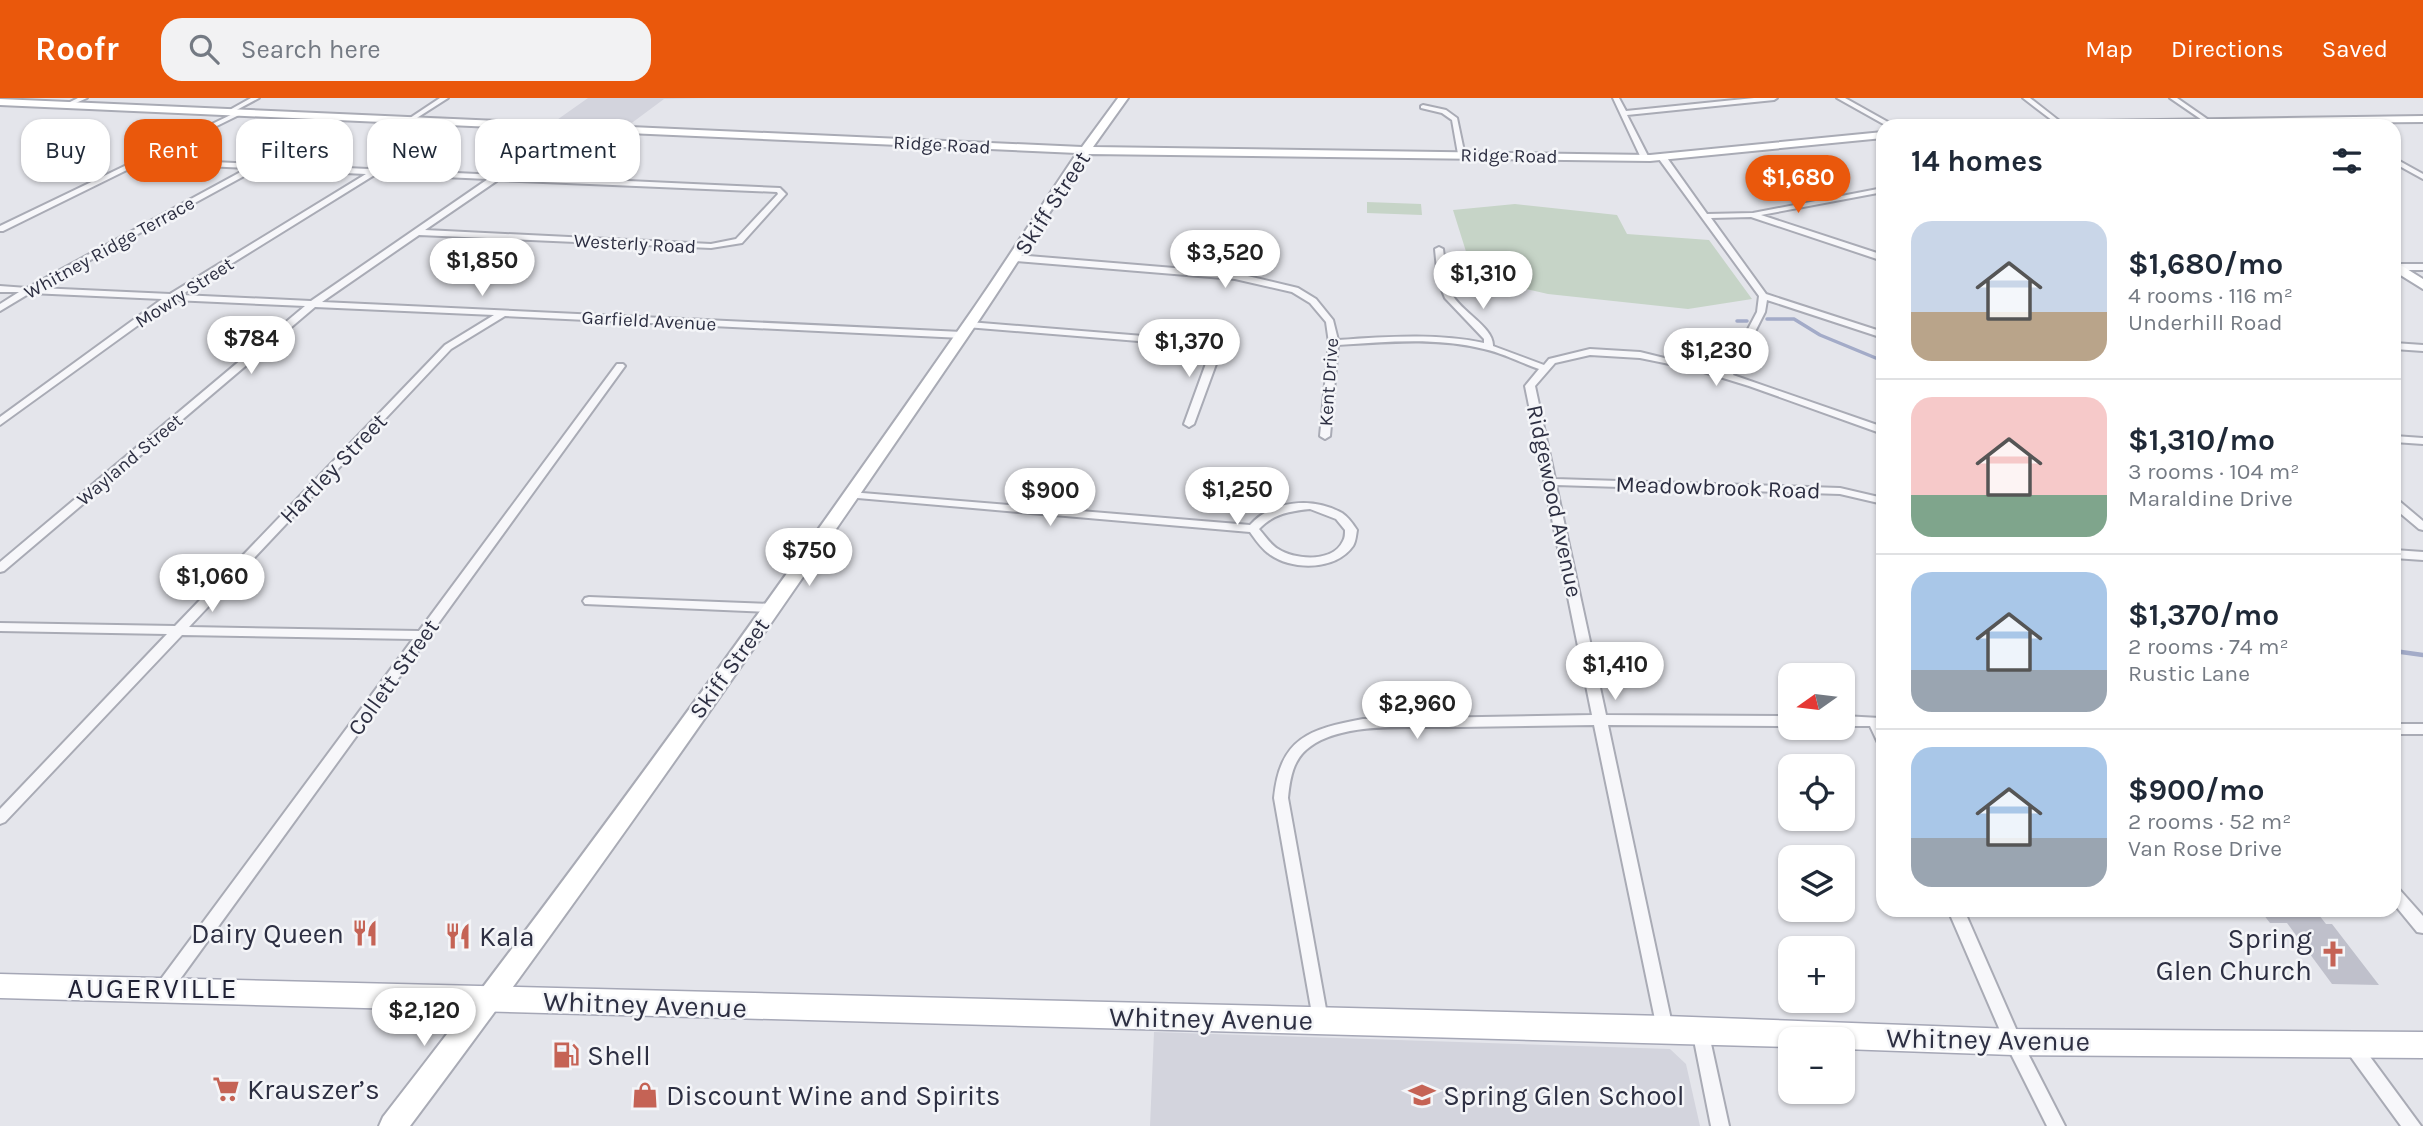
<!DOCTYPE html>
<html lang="en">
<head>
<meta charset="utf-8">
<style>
	body { margin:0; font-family:Karla,sans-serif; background:#f2f2f3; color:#1f2937; height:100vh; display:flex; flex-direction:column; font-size:26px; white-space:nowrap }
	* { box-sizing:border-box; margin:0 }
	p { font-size:23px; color:#747a83 }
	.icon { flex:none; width:38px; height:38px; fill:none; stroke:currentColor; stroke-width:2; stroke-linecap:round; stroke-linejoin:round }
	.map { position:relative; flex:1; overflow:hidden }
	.panel { position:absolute; left:1876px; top:21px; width:525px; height:798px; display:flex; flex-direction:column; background:#fff; border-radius:21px; box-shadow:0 2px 5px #0004 }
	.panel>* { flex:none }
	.banner { position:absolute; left:21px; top:21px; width:665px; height:63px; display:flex; gap:14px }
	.needle { width:46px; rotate:256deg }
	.tools { position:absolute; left:1778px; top:565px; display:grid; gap:14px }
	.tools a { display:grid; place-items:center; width:77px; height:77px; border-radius:14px; background:#fff; box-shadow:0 2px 5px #0004; font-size:35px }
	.price { position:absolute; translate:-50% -60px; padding:0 16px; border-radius:24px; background:#fff; color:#222; font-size:23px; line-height:46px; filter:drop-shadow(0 2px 4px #0008) }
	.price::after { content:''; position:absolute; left:50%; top:42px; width:21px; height:16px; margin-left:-10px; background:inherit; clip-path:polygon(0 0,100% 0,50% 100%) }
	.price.on { background:#ea580c; color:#fff }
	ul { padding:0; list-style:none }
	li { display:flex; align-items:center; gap:21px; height:175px; padding:0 35px }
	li+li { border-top:2px solid #e0e1e3 }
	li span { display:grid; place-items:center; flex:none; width:196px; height:140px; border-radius:21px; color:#555 }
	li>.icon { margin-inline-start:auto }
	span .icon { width:84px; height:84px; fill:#fffc; stroke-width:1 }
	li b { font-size:30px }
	h2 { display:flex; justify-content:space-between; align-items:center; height:84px; padding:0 35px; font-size:30px }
	.chip { padding:0 24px; border-radius:21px; background:#fff; box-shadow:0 2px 5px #0004; font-size:24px; line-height:63px }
	.chip.on { background:#ea580c; color:#fff }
	header { display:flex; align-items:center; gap:42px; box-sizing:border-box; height:98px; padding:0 35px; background:#ea580c; color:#fff }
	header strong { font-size:33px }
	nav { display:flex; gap:38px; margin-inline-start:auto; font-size:24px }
	.search { width:490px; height:63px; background:#f2f2f3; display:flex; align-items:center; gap:18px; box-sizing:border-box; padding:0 24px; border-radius:21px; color:#747a83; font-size:26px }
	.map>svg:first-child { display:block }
	.built { fill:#d3d4dd }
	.green { fill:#c6d4c7 }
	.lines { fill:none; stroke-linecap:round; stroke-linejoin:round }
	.stream-far1 { stroke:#a3abc8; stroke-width:3.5 }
	.stream { stroke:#a3abc8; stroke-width:4.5 }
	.building { fill:#bfc0cb }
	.minor-casing { stroke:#a9abb5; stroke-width:4 }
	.secondary-casing { stroke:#a9abb5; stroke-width:4 }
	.primary-casing { stroke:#a5a7b6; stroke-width:3 }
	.minor { fill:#f7f7fa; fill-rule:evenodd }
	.secondary { fill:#fff; fill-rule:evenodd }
	.primary { fill:#fff; fill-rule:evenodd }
	.labels { text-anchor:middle; stroke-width:5; stroke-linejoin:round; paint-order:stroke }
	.far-street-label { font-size:19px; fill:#2d2f42; stroke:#f4f5f8 }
	.street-label { font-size:23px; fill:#2d2f42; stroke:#f4f5f8 }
	.near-poi-label { font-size:28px; fill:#2d2f42; stroke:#f4f5f8; text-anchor:start }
	.near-neighbourhood-label { font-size:28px; letter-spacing:2px; fill:#1f2034; stroke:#f4f5f8 }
	.near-street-label { font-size:28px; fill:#2d2f42; stroke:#f4f5f8 }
</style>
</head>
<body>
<header>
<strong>Roofr</strong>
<div class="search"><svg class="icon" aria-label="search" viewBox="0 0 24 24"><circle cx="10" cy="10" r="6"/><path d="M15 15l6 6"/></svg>Search here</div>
<nav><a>Map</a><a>Directions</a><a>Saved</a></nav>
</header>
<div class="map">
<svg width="2423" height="1028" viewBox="0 0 2423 1028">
	<rect width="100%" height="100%" fill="#e4e5eb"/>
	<path class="built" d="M588,0h119l-43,1 -35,26 -75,-3z
		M1154,934l516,17 16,15 14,62h-550z"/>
	<path class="green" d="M1367,104l54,2 1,11 -55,-2z
		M1515,106l102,11 10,19 82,6 43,59 -64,10 -140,-15 -74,-17 -21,-67z"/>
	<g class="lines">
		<path class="stream-far1" d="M1767,221h27l26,16 63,26
			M1737,223h10"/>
		<path class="stream" d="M2394,553l29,4"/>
	</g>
	<path class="building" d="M2260,812h55l11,14h6l47,61 -47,-1 -45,-61h-17z"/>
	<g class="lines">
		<g class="minor-casing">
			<path id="minor" d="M78,0h9l-18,8 -5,-1z
				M251,0h8l-28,15 -5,-1z
				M440,0h8l-36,23 -5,-1z
				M1613,0h6l7,13 128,-13h23l-3,2 -147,15 22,43 -4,2 -4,-2z
				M1837,0h8l50,28h-8z
				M2023,0h7l32,25 -5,1z
				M2170,0h7l33,23 -5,1z
				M1423,7l23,5 11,8 8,38 -7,-2 -6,-34 -10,-7 -21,-5v-2z
				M239,13l2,1v2l-91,45 630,29 6,6 -44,49 -31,5 -292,-13 -97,67 640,30 5,3 -5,3 -457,-22 -54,33 -262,278 230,4 198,-267h6l2,2 -455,627 -6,2 -6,-2 -2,-5 2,-5 255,-344 -231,-4 -177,187 -5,2v-15l167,-175 -167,-3v-8l175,3 270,-281 49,-30 -179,-8 -311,264 -4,1v-10l305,-256 -132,-6 -173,125v-8l162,-118 -132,-6 -30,18v-7l19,-12h-19v-6l27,2 221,-120 -107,-5 -138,68h-3v-5zM257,71l109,5 -196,120 -131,-6zM376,76l112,5 -177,122 -130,-6zM498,82l279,12 1,2 -42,45 -25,5 -286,-14z
				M1659,57h6l42,59 46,-1 130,-25v4l-122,23 122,40v6l-132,-44 -40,1 55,76 117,38v6l-116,-38 -2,12 -32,63 150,52v7l-134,-48 -55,-17 -54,-11 -50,-3 -35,8 -20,23 20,93 285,9 43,10v6l-43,-10 -284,-9 50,230 184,1v10l-182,-1 65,304 -2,5 -6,2 -6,-2 -2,-5 -63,-304c-45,1 -90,1 -135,2 -42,1 -113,-6 -148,19 -18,12 -21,32 -23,52l40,222 -2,5 -6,2 -6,-2 -40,-227c6,-60 35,-69 89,-79l229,-4 -67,-329 14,-17c-18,-6 -36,-16 -55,-20 -48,-12 -97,-7 -146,-4l-8,91 -5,3 -5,-3 9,-93 -3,-21 -16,-19 -18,-11 -57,-13 -219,-18 -4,-3 4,-3 219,18 63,15 18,11 17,21 5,20c49,-3 98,-7 146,3v-4l-39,-41 -7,-18 -3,-31 4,-2 4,2c2,15 2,31 9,45 8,17 42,33 41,52l51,19 5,-6 41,-10 50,3 85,21 32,-61 2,-16 -100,-137z
				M2394,60l29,16v5l-29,-16z
				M2394,166h29v6h-29z
				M969,224l249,20 5,3 -29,79 -5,3 -5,-3 28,-77 -246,-20 -2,-2z
				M2394,245l29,2v6l-29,-2z
				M2394,338l29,2v6l-29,-2z
				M850,394l400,33c22,-25 63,-28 92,-12 6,4 11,11 15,17 -1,5 -1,11 -4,16 -17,25 -63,25 -85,7 -7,-5 -13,-14 -18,-21l-404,-35 -1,-2 1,-2zM1310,411l26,10 9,11c0,4 0,8 -2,11 -10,22 -48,19 -65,8 -7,-4 -13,-13 -19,-20 14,-15 31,-18 51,-20z
				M2394,401l4,1 25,21v9l-4,-1 -25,-21z
				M2394,452l29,2v8l-29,-2z
				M589,499l183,7 6,4 -6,4 -187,-8 -2,-3 2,-3z
				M1843,618l37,2 3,6v21l-5,-2 -8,-17h-27z
				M2394,626h29v10h-29z
				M2394,789l5,2 24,27v17l-6,-1 -23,-28z
				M1948,812h16l56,128 45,88h-18l-42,-84z
				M1700,925l6,2 2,5 21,96h-18l-19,-96 2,-5z
				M2351,938l6,3 64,87h-20l-56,-77 -3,-5 3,-5z"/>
		</g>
		<g class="secondary-casing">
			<path id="secondary" d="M1118,0h10l-35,49 557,8 233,-23v6l-233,23 -561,-7c-42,60 -80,123 -122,184 -181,265 -364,531 -557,788h-31l4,-9c204,-262 398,-532 588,-805 36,-52 70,-106 106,-159l-1077,-48v-6l1082,48z
				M2423,18v6l-461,4 5,-3z
				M2394,163l29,18v10l-29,-18z"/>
		</g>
		<g class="primary-casing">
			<path id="primary" d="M0,876l1665,42 348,13 410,3v26l-410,-3 -170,-6v-9h-53v7l-1790,-49z"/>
		</g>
		<use href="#minor" class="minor"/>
		<use href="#secondary" class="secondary"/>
		<use href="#primary" class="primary"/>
	</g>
	<defs>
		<g id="restaurant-bare" transform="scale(2.1)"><path d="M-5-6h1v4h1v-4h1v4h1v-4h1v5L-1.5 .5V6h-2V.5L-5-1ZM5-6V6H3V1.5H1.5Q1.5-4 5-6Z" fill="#c56355" stroke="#f4f5f8" stroke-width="2.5" paint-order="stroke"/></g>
		<g id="church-bare" transform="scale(2.1)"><path d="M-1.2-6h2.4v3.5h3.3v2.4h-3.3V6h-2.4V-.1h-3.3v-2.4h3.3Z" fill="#c56355" stroke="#f4f5f8" stroke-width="2.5" paint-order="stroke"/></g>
		<g id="fuel-bare" transform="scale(2.1)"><path d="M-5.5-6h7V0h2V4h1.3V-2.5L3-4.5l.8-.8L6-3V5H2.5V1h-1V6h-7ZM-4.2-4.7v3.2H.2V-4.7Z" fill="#c56355" stroke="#f4f5f8" stroke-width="2.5" paint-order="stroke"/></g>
		<g id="supermarket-bare" transform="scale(2.1)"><path d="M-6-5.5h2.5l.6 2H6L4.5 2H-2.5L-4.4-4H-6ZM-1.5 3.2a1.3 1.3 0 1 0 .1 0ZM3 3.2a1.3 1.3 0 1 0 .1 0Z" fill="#c56355" stroke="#f4f5f8" stroke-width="2.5" paint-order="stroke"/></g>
		<g id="shop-bare" transform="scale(2.1)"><path d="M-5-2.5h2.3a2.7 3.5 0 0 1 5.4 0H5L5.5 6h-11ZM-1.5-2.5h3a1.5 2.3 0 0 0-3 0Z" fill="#c56355" stroke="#f4f5f8" stroke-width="2.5" paint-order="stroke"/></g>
		<g id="school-bare" transform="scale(2.1)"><path d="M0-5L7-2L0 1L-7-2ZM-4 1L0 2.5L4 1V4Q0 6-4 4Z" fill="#c56355" stroke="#f4f5f8" stroke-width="2.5" paint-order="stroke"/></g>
	</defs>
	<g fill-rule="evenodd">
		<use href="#restaurant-bare" x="365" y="835"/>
		<use href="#restaurant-bare" x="458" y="838"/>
		<use href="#church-bare" x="2333" y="856"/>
		<use href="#fuel-bare" x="566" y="957"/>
		<use href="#supermarket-bare" x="226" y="991"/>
		<use href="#shop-bare" x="645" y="997"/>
		<use href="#school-bare" x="1422" y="997"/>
	</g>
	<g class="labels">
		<g class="far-street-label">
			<text transform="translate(942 46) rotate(3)" y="7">Ridge Road</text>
			<text transform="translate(1509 57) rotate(1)" y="7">Ridge Road</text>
			<text transform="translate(635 145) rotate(3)" y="7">Westerly Road</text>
			<text transform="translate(109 149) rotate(-29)" y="7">Whitney Ridge Terrace</text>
			<text transform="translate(184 194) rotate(-33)" y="7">Mowry Street</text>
			<text transform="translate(649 222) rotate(3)" y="7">Garfield Avenue</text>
			<text transform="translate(1328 284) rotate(-86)" y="7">Kent Drive</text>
			<text transform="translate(129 361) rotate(-40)" y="7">Wayland Street</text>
		</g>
		<g class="street-label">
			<text transform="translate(1052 105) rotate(-57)" y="8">Skiff Street</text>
			<text transform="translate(333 370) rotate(-46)" y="8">Hartley Street</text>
			<text transform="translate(1718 389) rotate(2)" y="8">Meadowbrook Road</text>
			<text transform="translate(1555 403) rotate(78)" y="8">Ridgewood Avenue</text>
			<text transform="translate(729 570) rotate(-54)" y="8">Skiff Street</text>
			<text transform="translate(393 579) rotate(-54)" y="8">Collett Street</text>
		</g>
		<g class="near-poi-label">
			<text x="344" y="845" text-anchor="end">Dairy Queen</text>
			<text x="479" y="848">Kala</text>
			<text x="2312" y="850" text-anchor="end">Spring<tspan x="2312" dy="32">Glen Church</tspan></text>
			<text x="587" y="967">Shell</text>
			<text x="247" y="1001">Krauszer’s</text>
			<text x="666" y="1007">Discount Wine and Spirits</text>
			<text x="1443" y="1007">Spring Glen School</text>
		</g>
		<g class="near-neighbourhood-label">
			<text x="153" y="900">AUGERVILLE</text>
		</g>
		<g class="near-street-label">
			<text transform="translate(645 906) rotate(2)" y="10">Whitney Avenue</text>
			<text transform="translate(1211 920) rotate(1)" y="10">Whitney Avenue</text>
			<text transform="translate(1988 941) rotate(1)" y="10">Whitney Avenue</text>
		</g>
	</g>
</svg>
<div class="tools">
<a><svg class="needle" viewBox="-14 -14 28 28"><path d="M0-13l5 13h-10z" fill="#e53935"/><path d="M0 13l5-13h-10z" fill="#747a83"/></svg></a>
<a><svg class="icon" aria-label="locate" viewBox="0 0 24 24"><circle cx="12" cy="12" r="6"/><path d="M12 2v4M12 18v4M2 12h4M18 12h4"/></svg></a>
<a><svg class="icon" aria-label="layers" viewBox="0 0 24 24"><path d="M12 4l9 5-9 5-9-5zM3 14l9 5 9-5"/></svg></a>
<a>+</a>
<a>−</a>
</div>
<b class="price on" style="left:1798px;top:117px">$1,680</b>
<b class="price" style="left:1225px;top:192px">$3,520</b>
<b class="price" style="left:482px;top:200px">$1,850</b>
<b class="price" style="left:1483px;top:213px">$1,310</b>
<b class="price" style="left:251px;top:278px">$784</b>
<b class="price" style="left:1189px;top:281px">$1,370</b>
<b class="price" style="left:1716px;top:290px">$1,230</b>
<b class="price" style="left:1237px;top:429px">$1,250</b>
<b class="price" style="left:1050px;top:430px">$900</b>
<b class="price" style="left:809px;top:490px">$750</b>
<b class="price" style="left:212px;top:516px">$1,060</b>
<b class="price" style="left:1615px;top:604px">$1,410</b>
<b class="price" style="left:1417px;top:643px">$2,960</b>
<b class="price" style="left:424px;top:950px">$2,120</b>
<div class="banner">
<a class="chip">Buy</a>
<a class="chip on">Rent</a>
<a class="chip">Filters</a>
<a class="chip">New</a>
<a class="chip">Apartment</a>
</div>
<section class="panel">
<h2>14 homes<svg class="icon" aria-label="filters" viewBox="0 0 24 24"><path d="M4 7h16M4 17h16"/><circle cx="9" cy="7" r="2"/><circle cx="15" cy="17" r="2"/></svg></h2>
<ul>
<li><span style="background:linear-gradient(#c9d6e8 65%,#b9a48a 0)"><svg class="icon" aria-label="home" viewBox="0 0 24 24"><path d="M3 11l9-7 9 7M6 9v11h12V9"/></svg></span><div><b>$1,680/mo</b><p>4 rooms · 116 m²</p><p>Underhill Road</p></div></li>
<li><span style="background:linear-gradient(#f6c9c9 70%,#7fa58c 0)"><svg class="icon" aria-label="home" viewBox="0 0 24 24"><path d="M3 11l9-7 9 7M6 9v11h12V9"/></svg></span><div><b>$1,310/mo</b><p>3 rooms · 104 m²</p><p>Maraldine Drive</p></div></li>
<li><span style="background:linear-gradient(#a9c7e8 70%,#9aa5b1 0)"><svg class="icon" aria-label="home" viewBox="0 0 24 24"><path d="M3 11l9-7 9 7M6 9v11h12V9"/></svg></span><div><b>$1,370/mo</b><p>2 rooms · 74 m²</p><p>Rustic Lane</p></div></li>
<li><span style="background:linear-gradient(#a9c7e8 65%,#9aa5b1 0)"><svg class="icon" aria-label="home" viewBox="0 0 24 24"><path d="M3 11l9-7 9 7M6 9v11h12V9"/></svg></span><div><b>$900/mo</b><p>2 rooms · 52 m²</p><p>Van Rose Drive</p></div></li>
</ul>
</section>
</div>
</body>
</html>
